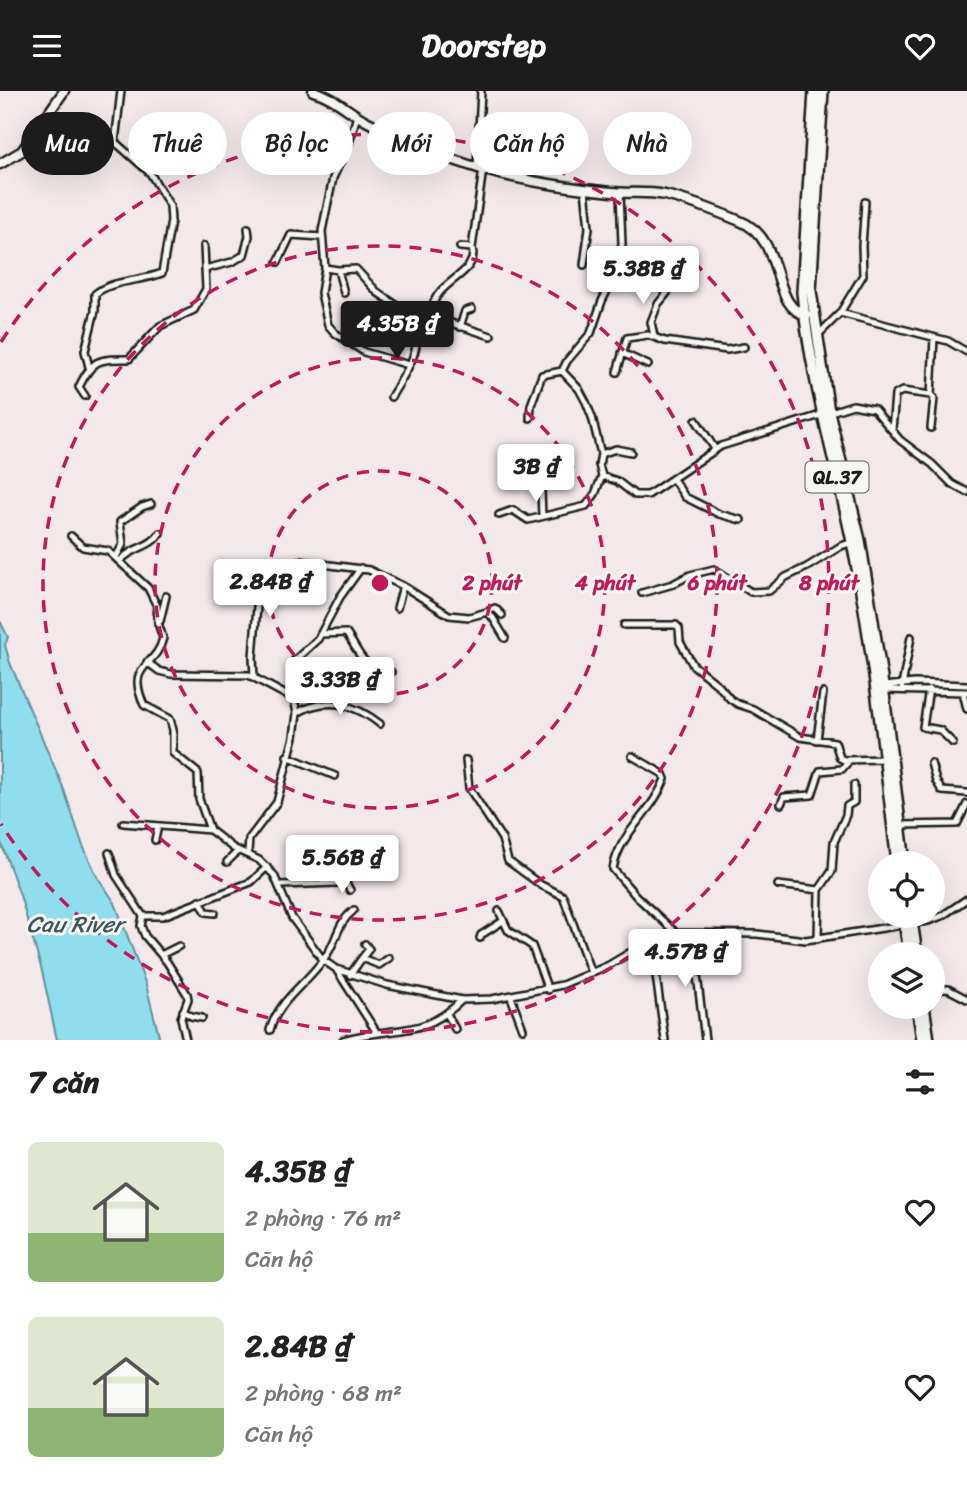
<!DOCTYPE html>
<html lang="vi">
<head>
<meta charset="utf-8">
<style>
	body { margin:0; font-family:Sriracha,sans-serif; background:#f6f6f6; color:#222; height:100vh; display:flex; flex-direction:column; font-size:26px; white-space:nowrap }
	* { box-sizing:border-box; margin:0 }
	p { font-size:23px; color:#767676 }
	.icon { flex:none; width:38px; height:38px; fill:none; stroke:currentColor; stroke-width:2; stroke-linecap:round; stroke-linejoin:round }
	.map { position:relative; height:949px; overflow:hidden }
	.panel { display:flex; flex-direction:column; background:#fff; flex:1 }
	.panel>* { flex:none }
	.banner { position:absolute; left:21px; top:21px; width:926px; height:63px; display:flex; gap:14px }
	.controls { position:absolute; left:868px; top:760px; display:grid; gap:14px }
	.controls a { display:grid; place-items:center; width:77px; height:77px; border-radius:50%; background:#fff; box-shadow:0 7px 28px #0002; font-size:35px }
	.price { position:absolute; translate:-50% -60px; padding:0 16px; border-radius:7px; background:#fff; color:#222; font-size:23px; line-height:46px; filter:drop-shadow(0 2px 4px #0008) }
	.price::after { content:''; position:absolute; left:50%; top:42px; width:21px; height:16px; margin-left:-10px; background:inherit; clip-path:polygon(0 0,100% 0,50% 100%) }
	.price.active { background:#1c1c1c; color:#fff }
	ul { padding:0; list-style:none }
	li { display:flex; align-items:center; gap:21px; height:175px; padding:0 28px }
	li span { display:grid; place-items:center; flex:none; width:196px; height:140px; border-radius:10px; color:#555 }
	li>.icon { margin-inline-start:auto }
	span .icon { width:84px; height:84px; fill:#fffc; stroke-width:1 }
	li b { font-size:30px }
	h2 { display:flex; justify-content:space-between; align-items:center; height:84px; padding:0 28px; font-size:30px }
	.tag { padding:0 24px; border-radius:32px; background:#fff; box-shadow:0 7px 28px #0002; font-size:24px; line-height:63px }
	.tag.active { background:#1c1c1c; color:#fff }
	header { display:flex; justify-content:space-between; align-items:center; height:91px; padding:0 28px; background:#1c1c1c; color:#fff; font-size:32px; font-weight:800 }
	.map>svg:first-child { display:block }
	.water { fill:#8fdded; stroke:#619099; stroke-width:2 }
	.lines { fill:none; stroke-linecap:round; stroke-linejoin:round }
	.street-casing { stroke:#1c1c1c; stroke-width:10 }
	.secondary-casing { stroke:#1c1c1c; stroke-width:13 }
	.primary-casing { stroke:#1c1c1c; stroke-width:14 }
	.street { stroke:#f6f6f2; stroke-width:5 }
	.secondary { stroke:#f6f6f2; stroke-width:8 }
	.primary { stroke:#f6f6f2; stroke-width:9 }
	.ring { fill:none; stroke:#c2185b; stroke-width:3.5; stroke-dasharray:12 9 }
	.labels { text-anchor:middle; stroke-width:6; stroke-linejoin:round; paint-order:stroke }
	.shield { fill:#f6f6f2; stroke:#5d5d5c; stroke-width:2 }
	.shield-label { font-size:19px; font-weight:bold; fill:#1c1c1c }
	.water-label { font-size:23px; font-style:italic; fill:#3e565b; stroke:#f6f6f2 }
	.centre { fill:#c2185b; stroke:#f6f6f2; stroke-width:3.5 }
	.ring-label { font-size:21px; text-anchor:middle; font-weight:bold; fill:#c2185b; stroke:#f6f6f2; stroke-width:6; stroke-linejoin:round; paint-order:stroke }
</style>
</head>
<body>
<header><svg class="icon" aria-label="menu" viewBox="0 0 24 24"><path d="M4 6h16M4 12h16M4 18h16"/></svg>Doorstep<svg class="icon" aria-label="heart" viewBox="0 0 24 24"><path d="M12 20l-8-8c-3-5 5-10 8-4 3-6 11-1 8 4z"/></svg></header>
<div class="map">
<svg width="967" height="949" viewBox="0 0 967 949">
	<rect width="100%" height="100%" fill="#f3e9eb"/>
	<filter id="ink" filterUnits="userSpaceOnUse"><feTurbulence type="fractalNoise" baseFrequency=".0143" numOctaves="2"/><feDisplacementMap in="SourceGraphic" scale="14" xChannelSelector="R" yChannelSelector="G"/><feConvolveMatrix kernelMatrix="1 2 1 2 8 2 1 2 1" color-interpolation-filters="sRGB"/></filter>
	<g filter="url(#ink)">
		<path class="water" d="M0,530l8,16 -3,8 5,18 53,124 20,59 14,30 18,27 31,82 14,55h-103l-15,-69 -22,-76 -20,-55z"/>
		<g class="lines">
			<g class="street-casing">
				<path id="street" d="M357,25l-8,27 -16,35 -11,53 3,37 -4,25 7,32 7,8 29,19 45,13
					M477,76l4,-76
					M460,156l12,1 11,-79
					M472,157c8,27 -39,33 -40,63l7,8 52,17
					M621,163l31,5 18,19 -3,15 -9,11 -7,18 3,14
					M278,171l13,-27 31,2
					M584,174l5,-37 -4,-39
					M325,177l13,2 18,-1 21,23 19,13 20,21c5,27 -12,49 -25,71
					M205,178l27,-7 12,-7 5,-19 -1,-8
					M338,179l6,23
					M840,222l108,28 19,11
					M460,236l5,-16 7,-2
					M817,245l23,-23 23,-38 -1,-29 3,-44
					M622,262l26,12
					M89,276l-4,-16 10,-40v-17c18,-15 45,-12 67,-21l9,-52 -1,-15 -20,-33 -35,-31 6,-51
					M562,280l5,-10 24,-28 11,-32 15,-30 5,-27 -2,-51
					M617,281l10,-34 21,-3 17,6 62,9 17,-3
					M931,304l3,-57
					M85,305l-6,-9c14,-29 20,-28 50,-28l31,-33 34,-16 12,-21 -2,-43
					M530,327l1,-13 11,-30 20,-4
					M696,329l19,29
					M892,339l3,-35 7,-4 29,4 3,3 -3,30
					M601,363l15,-5 15,3
					M602,385l15,5 18,14h13l73,-49 132,-41 21,4 26,31 32,24 20,20 15,8
					M673,388l12,18 34,17 22,6
					M541,400l1,25
					M499,424l14,-5 15,10 58,-14 9,-12 7,-18 -3,-11 2,-11 -9,-37 -6,-15 -7,-13 -17,-18
					M71,445l12,11 25,4 40,37 9,18 1,17 5,15c-7,31 -38,25 -19,67l26,14 3,11v23l25,20 1,26 11,31 23,18 26,12 15,15 18,43 31,42 13,9 51,16 75,15 30,-1 70,-14 47,-20 42,-25 25,-7 81,1 49,6 122,-19 14,-5 25,-17
					M116,466l7,-13 -3,-22 22,-15 9,-3
					M120,470c11,-14 31,-13 40,-28
					M299,470l70,9 34,16 46,29 20,2 18,-5 6,6 12,20
					M642,502l31,-9 17,-9 24,-6 37,23 18,-1 17,-14 21,-10 34,-21 12,-4
					M397,517l6,-22
					M487,521l8,-4 7,7
					M160,530l6,-25
					M624,534h52l3,3 1,14 13,23 26,21 11,13 8,5 15,5 47,28 35,5 5,16 4,2 41,-1
					M321,543l25,-1c17,24 13,33 45,39
					M147,571l12,9 12,3 78,1 37,20 9,3
					M254,586l-1,-20 4,-51 11,-43
					M883,595l32,-3 52,2
					M902,595l9,-49
					M929,598l-6,38 17,3 13,13
					M884,599l83,2
					M963,601l4,17
					M297,622c29,-17 58,-9 83,11
					M817,649l6,-47
					M287,665l48,20
					M632,665l31,18 2,5c-13,35 -45,52 -52,90l23,27 40,37
					M466,669l3,28 33,51 6,22 33,24 22,11 28,77
					M931,672l5,18 6,10 25,2
					M781,713l3,-7 28,-2 8,-24 22,-2 6,-7
					M123,732l87,7
					M900,734l57,-1 10,-20
					M155,749l3,-14
					M109,762l7,22 27,41 -2,10 4,10 22,26 20,32 1,5 -7,19 5,22
					M248,762l1,-14 28,-37 17,-65 3,-24 -6,-28 1,-19 3,-6 23,-21 22,-42 21,-29
					M227,771l11,-11
					M343,788l7,11
					M280,794l57,-2 13,-10 23,-10 13,-12
					M778,794l41,5
					M200,809l6,12 9,1
					M499,820l9,19 24,16 16,44
					M143,825h20l88,-34 16,-15
					M692,843l13,106
					M480,847l1,-3 22,-14
					M818,848l1,-49 13,-19 2,-29 12,-27 1,-9 7,-4v-17
					M651,849l14,100
					M161,864l18,-9
					M362,867l7,-9 -4,-5
					M336,878l41,64
					M350,884l12,-17 17,7 10,-7
					M933,899l15,-1 19,10
					M511,906l12,32
					M183,920l8,5 11,2
					M447,923l8,15
					M270,939c10,-34 42,-49 59,-79 10,-17 8,-27 25,-41
					M343,949c51,-15 78,0 119,-40"/>
			</g>
			<g class="secondary-casing">
				<path id="secondary" d="M313,0c22,6 35,21 55,31 35,19 74,35 113,47 38,11 91,19 131,23 18,2 35,-1 53,3 25,6 51,16 75,26 46,18 30,88 67,94
					M0,73l22,-13 42,-60"/>
			</g>
			<g class="primary-casing">
				<path id="primary" d="M814,0l-12,201c8,85 33,167 50,250 21,106 32,213 45,321
					M823,0l-12,200 18,121 31,128 9,55 13,83 23,185
					M903,824l6,39
					M911,824l6,39
					M917,915l5,34
					M924,915l5,34"/>
			</g>
			<use href="#street" class="street"/>
			<use href="#secondary" class="secondary"/>
			<use href="#primary" class="primary"/>
		</g>
	</g>
	<g class="ring">
		<circle cx="380" cy="492" r="112"/>
		<circle cx="380" cy="492" r="225"/>
		<circle cx="380" cy="492" r="337"/>
		<path d="M1 251A449 449 0 1 1 1 733"/>
	</g>
	<g class="labels">
		<rect class="shield" x="805.5" y="370.5" width="63" height="31" rx="5"/>
		<g class="shield-label">
			<text x="837" y="393">QL.37</text>
		</g>
		<g class="water-label">
			<text x="75" y="841">Cau River</text>
		</g>
	</g>
	<circle cx="380" cy="492" r="10" class="centre"/>
	<g class="ring-label">
		<text x="492" y="499">2 phút</text>
		<text x="605" y="499">4 phút</text>
		<text x="717" y="499">6 phút</text>
		<text x="829" y="499">8 phút</text>
	</g>
</svg>
<div class="controls">
<a><svg class="icon" aria-label="locate" viewBox="0 0 24 24"><circle cx="12" cy="12" r="6"/><path d="M12 2v4M12 18v4M2 12h4M18 12h4"/></svg></a>
<a><svg class="icon" aria-label="layers" viewBox="0 0 24 24"><path d="M12 4l9 5-9 5-9-5zM3 14l9 5 9-5"/></svg></a>
</div>
<b class="price" style="left:643px;top:215px">5.38B ₫</b>
<b class="price active" style="left:397px;top:270px">4.35B ₫</b>
<b class="price" style="left:536px;top:413px">3B ₫</b>
<b class="price" style="left:270px;top:528px">2.84B ₫</b>
<b class="price" style="left:340px;top:626px">3.33B ₫</b>
<b class="price" style="left:342px;top:804px">5.56B ₫</b>
<b class="price" style="left:685px;top:898px">4.57B ₫</b>
<div class="banner">
<a class="tag active">Mua</a>
<a class="tag">Thuê</a>
<a class="tag">Bộ lọc</a>
<a class="tag">Mới</a>
<a class="tag">Căn hộ</a>
<a class="tag">Nhà</a>
</div>
</div>
<section class="panel">
<h2>7 căn<svg class="icon" aria-label="filters" viewBox="0 0 24 24"><path d="M4 7h16M4 17h16"/><circle cx="9" cy="7" r="2"/><circle cx="15" cy="17" r="2"/></svg></h2>
<ul>
<li><span style="background:linear-gradient(#dfe7d0 65%,#8fb573 0)"><svg class="icon" aria-label="home" viewBox="0 0 24 24"><path d="M3 11l9-7 9 7M6 9v11h12V9"/></svg></span><div><b>4.35B ₫</b><p>2 phòng · 76 m²</p><p>Căn hộ</p></div><svg class="icon" aria-label="heart" viewBox="0 0 24 24"><path d="M12 20l-8-8c-3-5 5-10 8-4 3-6 11-1 8 4z"/></svg></li>
<li><span style="background:linear-gradient(#dfe7d0 65%,#8fb573 0)"><svg class="icon" aria-label="home" viewBox="0 0 24 24"><path d="M3 11l9-7 9 7M6 9v11h12V9"/></svg></span><div><b>2.84B ₫</b><p>2 phòng · 68 m²</p><p>Căn hộ</p></div><svg class="icon" aria-label="heart" viewBox="0 0 24 24"><path d="M12 20l-8-8c-3-5 5-10 8-4 3-6 11-1 8 4z"/></svg></li>
</ul>
</section>
</body>
</html>
